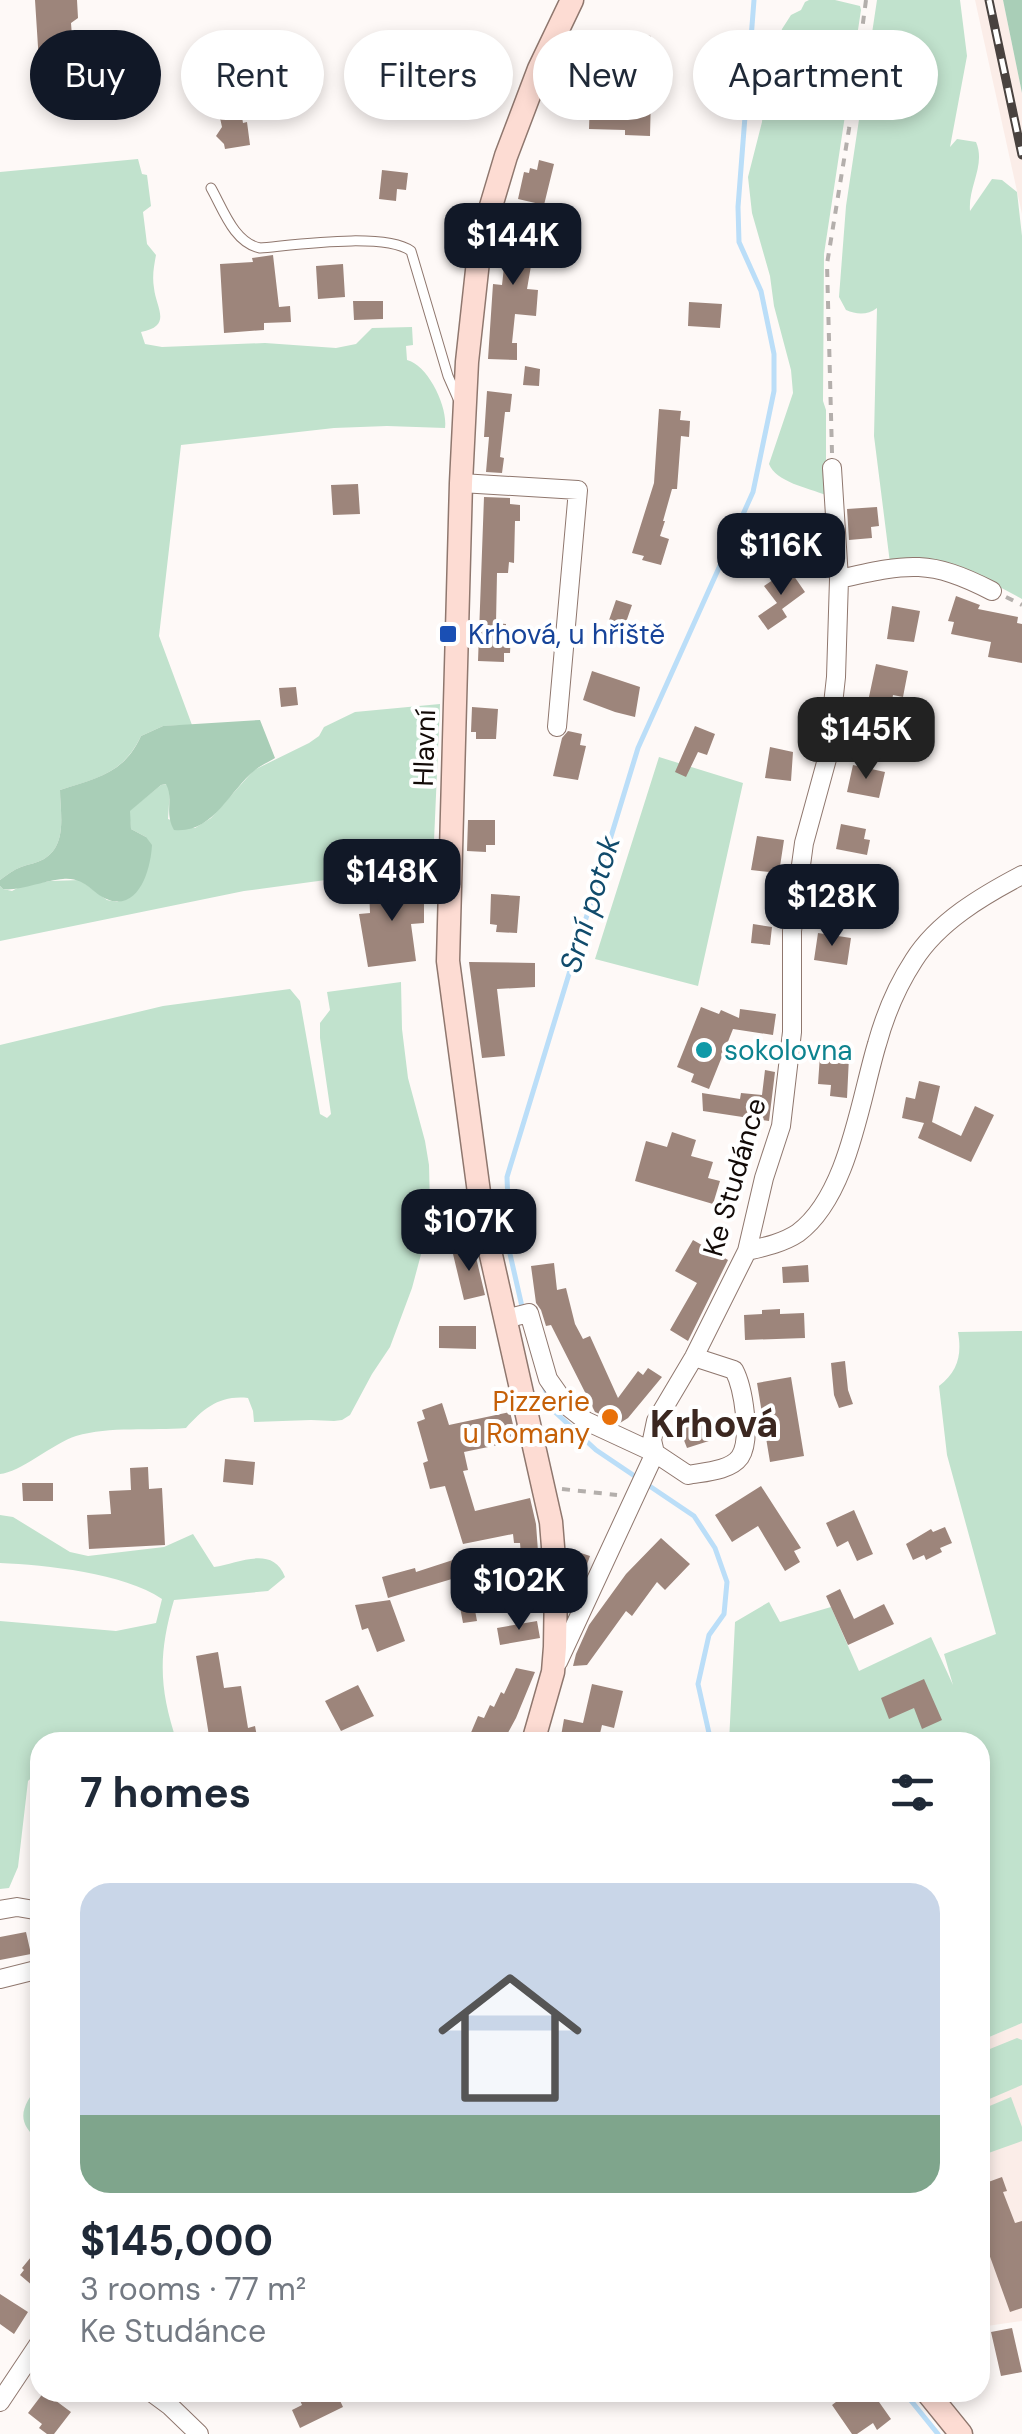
<!DOCTYPE html>
<html lang="en">
<head>
<meta charset="utf-8">
<style>
	body { margin:0; font-family:"DM Sans",sans-serif; background:#f2f2f3; color:#1f2937; height:100vh; display:flex; flex-direction:column; font-size:38px; white-space:nowrap }
	* { box-sizing:border-box; margin:0 }
	p { font-size:32px; color:#747a83 }
	.icon { flex:none; width:55px; height:55px; fill:none; stroke:currentColor; stroke-width:2; stroke-linecap:round; stroke-linejoin:round }
	.map { position:relative; flex:1; overflow:hidden }
	.drawer { position:absolute; left:30px; top:1732px; width:960px; height:670px; display:flex; flex-direction:column; background:#fff; border-radius:30px; box-shadow:0 5px 15px #0003 }
	.drawer>* { flex:none }
	.top-card { position:absolute; left:30px; top:30px; width:962px; height:90px; display:flex; gap:20px }
	.price { position:absolute; translate:-50% -85px; padding:0 22px; border-radius:20px; background:#111827; color:#fff; font-size:32px; line-height:65px; filter:drop-shadow(0 2px 5px #0008) }
	.price::after { content:''; position:absolute; left:50%; top:60px; width:30px; height:22px; margin-left:-15px; background:inherit; clip-path:polygon(0 0,100% 0,50% 100%) }
	.price.current { background:#222; color:#fff }
	ul { padding:0; list-style:none }
	li { display:grid; align-content:center; gap:20px; height:530px; padding:0 50px }
	li+li { border-top:2px solid #e0e1e3 }
	li span { display:grid; place-items:center; height:310px; border-radius:30px; color:#555 }
	li>.icon { margin-inline-start:auto }
	span .icon { width:180px; height:180px; fill:#fffc; stroke-width:1 }
	li b { font-size:42px }
	h2 { display:flex; justify-content:space-between; align-items:center; height:120px; padding:0 50px; font-size:42px }
	.chip { padding:0 35px; border-radius:45px; background:#fff; box-shadow:0 5px 15px #0003; font-size:35px; line-height:90px }
	.chip.current { background:#111827; color:#fff }
	.map>svg:first-child { display:block }
	.built { fill:#fbede8 }
	.green { fill:#c1e2cd }
	.forest { fill:#a9ceb7 }
	.lines { fill:none; stroke-linecap:round; stroke-linejoin:round }
	.stream { stroke:#bbdef8; stroke-width:5 }
	.building { fill:#9d857b }
	.lane-casing { stroke:#8f776e; stroke-width:11 }
	.street-casing { stroke:#8f776e; stroke-width:20 }
	.secondary-casing { stroke:#8f776e; stroke-width:25 }
	.path { stroke:#b4afac; stroke-width:4; stroke-dasharray:8 8; stroke-linecap:butt }
	.lane { stroke:#fff; stroke-width:9 }
	.street { stroke:#fff; stroke-width:18 }
	.secondary { stroke:#fddcd3; stroke-width:22 }
	.rail-casing { stroke:#49423f; stroke-width:9 }
	.rail { stroke:#fff; stroke-width:5; stroke-dasharray:15; stroke-linecap:butt }
	.transit-dot { fill:#1a4fb4; stroke:#fff; stroke-width:4 }
	.culture-dot { fill:#0f9aa8; stroke:#fff; stroke-width:4 }
	.food-dot { fill:#e8710a; stroke:#fff; stroke-width:4 }
	.labels { text-anchor:middle; stroke-width:8; stroke-linejoin:round; paint-order:stroke }
	.transit-label { font-size:28px; fill:#164399; stroke:#fff; text-anchor:start }
	.street-label { font-size:28px; fill:#120a07; stroke:#fff }
	.culture-label { font-size:28px; fill:#0d838f; stroke:#fff; text-anchor:start }
	.food-label { font-size:28px; fill:#c56008; stroke:#fff; text-anchor:end }
	.water-label { font-size:30px; font-style:italic; fill:#104b6c; stroke:#fff }
	.district-label { font-size:38px; font-weight:bold; fill:#3b2720; stroke:#fff }
</style>
</head>
<body>
<div class="map">
<svg width="1022" height="2434" viewBox="0 0 1022 2434">
	<rect width="100%" height="100%" fill="#fef9f7"/>
	<path class="built" d="M975,0h28l19,93v121z
		M1022,2023v298l-42,6v-286z"/>
	<path class="green" d="M809,0h26l25,6 1,4 -37,244 -1,147 3,9v85c-18,-7 -50,-13 -57,-31l24,-71 -2,-23 -17,-64 -4,-30 -18,-63 -4,-36 14,-55 3,-36 17,-57 9,-14 10,-5 4,-8z
		M877,0h83l7,56 -17,91 7,-8 19,3c10,23 -8,44 -6,69l22,-32 10,1 15,12 5,44v363l-56,-30 -37,-10 -39,4 -16,-127 3,-128c-9,7 -20,7 -31,2l-7,-13 7,-91z
		M138,159l4,15 5,1 4,31 -8,6 4,32 9,11c-2,11 -4,21 -2,33 2,20 19,38 -13,44l4,12 17,3 103,-4 71,5 20,-4 16,-16 40,-1 1,18 -7,1 1,14c21,5 41,47 38,68l-58,-2 -53,2 -153,17 -22,191 33,89 -29,1 -22,10c-18,38 -44,42 -81,54 0,22 8,55 -16,69 -7,4 -15,5 -23,8 -8,3 -14,8 -21,13v-708z
		M440,704l-7,160 -7,7 -71,5 -111,15 -244,50v-55l3,3 9,2 9,-5 29,-5 30,-1 27,20 10,2 19,-11 10,-54 -15,-8 -2,-18 32,-26 6,-1 3,5 -2,30 27,9 16,-10 43,-48 55,-27 10,-7 5,-9 31,-15z
		M659,757l84,26 -45,203 -103,-27z
		M401,982l1,47 6,49 17,63 4,24 1,41 -3,26 -15,56 -22,59 -18,27 -22,41 -8,5 -8,1 -23,-1 -57,2 -1,-11 -5,-13c-28,-3 -44,10 -62,30 -35,3 -76,-2 -110,8 -22,7 -57,37 -76,38v-429l163,-39 127,-17 10,12 20,113 7,4 4,-4 -11,-76v-15l10,-13 -3,-18z
		M1022,1331v692l-42,18v-299h-251l6,-120 34,-20 11,20 51,-15 28,64 72,-34 22,48 -9,-31 52,-20 -49,-179 -8,-69c19,-15 23,-31 19,-54z
		M0,1515l13,2 57,35 18,4 76,-9 29,-13 21,33c25,-4 59,-22 71,10l-17,14 -94,9c-16,54 -15,89 3,142h-137v28l-12,11 -10,86 -9,21 -9,1v-268l116,10 40,-8 6,-24c-38,-26 -116,-34 -162,-36z
		M1017,2038l5,2v45l-42,18v-50z
		M40,2082v60c-27,-23 -17,-35 0,-60z
		M1011,2097l11,30v14l-42,15v-46z"/>
	<path class="forest" d="M1003,0h19v93z
		M260,720l15,38c-6,4 -14,7 -20,12 -26,21 -42,64 -81,60 -10,-18 0,-31 -8,-46l-5,1 -31,26 1,18 15,8 6,8c-1,21 -11,62 -40,56 -20,-5 -24,-24 -49,-22 -17,1 -47,13 -60,10l-3,-3v-6c7,-5 13,-10 21,-13 8,-3 16,-4 23,-8 24,-14 16,-47 16,-69 36,-12 64,-16 81,-54l22,-10z"/>
	<g class="lines">
		<path class="stream" d="M523,1311l-13,-57 -3,-77 131,-429 115,-256 21,-101v-37l-13,-63 -22,-49 -1,-35 16,-207
			M543,1384l12,28 41,38 98,66 21,32 12,34 -3,32 -15,21 -11,49 13,58
			M904,2392l34,42"/>
	</g>
	<path class="building" d="M35,0h42l1,18 -7,5 4,54h-12v3l-20,1 -3,-3z
		M617,30l34,6 -5,26 -33,-6z
		M400,61l13,1 -3,39 -43,-5 3,-27 29,3z
		M612,94l39,1 -1,41 -25,-1v-5l-36,-1 1,-31 22,1z
		M240,105l3,18 4,-1 3,23 -25,4 -1,-5 -8,-8 6,-9 -2,-9 11,-1z
		M539,160l15,4 -10,41 -26,-6 6,-27 5,1 1,-5 7,2z
		M382,170l26,3 -2,17 -9,-1 -1,12 -17,-2z
		M501,226l45,4 -1,16 -6,-1 -2,16 -5,-1 -5,29 11,1 -2,26 -21,-2 -3,29h5v17l-29,-1 5,-75 9,1 3,-27 -9,-1z
		M273,255l6,52 11,-1 1,16 -27,1v7l-40,3 -4,-69 33,-2 -1,-4z
		M343,264l2,33 -27,2 -2,-33z
		M353,301h30v18l-29,1z
		M689,302l33,2 -2,24 -32,-2z
		M525,366l15,3 -1,17 -16,-1z
		M487,391l25,3 -2,18h-5l-5,45 4,1 -2,15 -16,-1 3,-35h-5z
		M659,409l22,2 -1,9 10,1 -1,16 -8,-1 -4,53h-5l-9,32h2l-5,15 9,3 -8,26 -19,-5 2,-4 -12,-3 22,-70z
		M358,484l2,30 -27,1 -2,-30z
		M484,497l26,1v6l10,1v16h-5l-1,42 -5,-1 -1,11h-11l-1,50 10,1v8l5,1 -1,20h-6v9l-26,-1z
		M877,507l2,19 -8,1 1,11 -23,2 -2,-31z
		M789,569l16,23 -23,17 5,8 -19,13 -10,-14 19,-13 -13,-17z
		M956,596l24,9 -2,4 40,8 -1,6 5,1v39l-34,-6 3,-15 -40,-8 3,-12 -6,-1z
		M616,600l16,5 -8,23 -16,-5z
		M892,606l28,5 -6,31 -27,-3z
		M876,664l32,7 -5,26 -10,-2 -9,48 -24,-4z
		M592,671l48,16 -5,30 -20,-5 -32,-12z
		M296,687l2,18 -17,2 -2,-19z
		M472,707l26,2 -2,30h-20v-7h-5z
		M695,726l20,8 -8,21 -9,-3 -12,25 -11,-5z
		M568,731l14,3 -2,11 6,1 -8,34 -25,-4 9,-38z
		M770,747l23,5 -2,29 -26,-3z
		M853,765l32,7 -6,26 -32,-6z
		M468,820h27v25h-9v7l-19,-1z
		M841,824l25,5 -2,10 6,1 -3,15 -31,-6z
		M757,836l27,4 -5,33 -28,-3z
		M829,878l24,5 -4,24 -24,-5z
		M394,886h30v37l-13,1 5,37 -48,6 -9,-53 11,-1 -1,-25z
		M491,894l29,2 -3,37 -21,-1 1,-7 -7,-1z
		M753,924l19,3 -2,18 -19,-2z
		M818,933l33,5 -4,27 -33,-5z
		M469,962l66,1v24l-38,2 8,67 -23,2z
		M701,1007l18,7 2,-4 18,8 1,-9 36,5 -3,21 -40,-6 -24,60 -18,-7 3,-8 -17,-7z
		M820,1055l29,2 -2,41 -17,-2 1,-11 -13,-1z
		M765,1070l10,2 -6,49 -66,-10 -1,-18 38,6 1,-6 21,2z
		M919,1081l21,5 -8,36 29,14 14,-30 19,9 -23,47 -53,-24 6,-15 -22,-5 4,-21 9,2z
		M672,1132l24,8 -5,16 22,6 -5,16 12,3 -7,23 -78,-23 11,-40 21,6z
		M693,1240l35,20 -40,81 -18,-11 27,-47 -22,-12z
		M474,1249l11,46 -21,5 -11,-46z
		M554,1263l3,27 9,-2 9,36 8,15 7,-3 28,62 20,-27 5,4 5,-7 14,9 -34,41 -8,5 -25,-11 -44,-87 -5,1 -5,-16 -5,-7 -5,-37z
		M808,1265l1,17 -26,1 -1,-16z
		M780,1309v5l24,-1 1,25 -60,2 -1,-25 18,-1v-4z
		M439,1326h37v23l-37,-1z
		M845,1361l3,29 5,14 -14,4 -5,-13 -3,-32z
		M791,1377l13,79 -34,6 -13,-79z
		M442,1403l7,22 61,-13 7,29 -53,11 4,18 -5,1 12,40 55,-13 6,26 3,41 -17,1 -2,-23h-6l-1,-9 -50,10 -18,-58 -15,3 -7,-26 5,-2 -11,-39 8,-3 -3,-9z
		M706,1421l6,19 -25,8 -7,-18z
		M225,1459l30,3 -2,23 -30,-3z
		M148,1467l1,22 13,-1 3,57 -76,4 -2,-34 24,-1 -2,-23 22,-1 -1,-22z
		M22,1483h31v18h-30z
		M761,1486l40,62 -7,3 6,11 -15,9 -27,-45 -26,16 -17,-27z
		M854,1510l19,44 -16,7 -9,-20 -11,6 -11,-24z
		M945,1527l7,16 -12,5 2,4 -16,8 -2,-5 -11,5 -7,-16 25,-15 2,3z
		M661,1538l29,26 -25,26 -8,-8 -25,34 -6,-5 -39,54 -14,1 3,-12 13,-29 37,-51z
		M575,1551l15,5 -5,14 -15,-5z
		M456,1559l6,17 -74,22 -6,-21 33,-9 1,4z
		M471,1589l6,32 -14,2 -6,-32z
		M840,1589l14,30 30,-15 10,20 -46,21 -22,-49z
		M390,1600l15,41 -28,11 -9,-24 -6,2 -7,-25z
		M537,1621l3,17 -40,7 -3,-17z
		M218,1652l6,36 17,-2 7,42 7,-2 3,16h-48l-14,-86z
		M516,1668l19,4 -19,46 -13,24h-36l11,-26 6,2 6,-13 4,2 7,-15 3,2z
		M924,1679l18,41 -20,9 -8,-21 -25,11 -8,-21z
		M592,1684l31,7 -9,37 -12,-3 -4,17 -37,-6 3,-17 19,4z
		M358,1685l16,31 -33,15 -16,-30z
		M26,1932l5,22 -31,6v-23z
		M1002,2177l5,14 -4,1 12,31 7,-2v87l-12,4 -30,-83v-44z
		M40,2246v46l-20,-17 4,-5 -2,-2z
		M0,2294l28,18 -14,22 -14,-10z
		M1012,2328l10,44 -21,4 -10,-44z
		M44,2392l27,20 -17,22h-7l-8,-6 3,-4 -14,-11z
		M312,2392h24l7,15 -43,21 -8,-18 10,-5 -3,-7z
		M849,2392h23l19,27 -14,11 -4,-7 -16,11h-5l-20,-29z"/>
	<g class="lines">
		<g class="lane-casing">
			<path id="lane" d="M211,188c12,21 23,55 49,60 35,-3 124,-16 151,3l37,125 11,25"/>
		</g>
		<g class="street-casing">
			<path id="street" d="M461,483l117,7 -21,237
				M839,579c68,-15 89,-21 153,12
				M747,1251c17,-4 36,-8 51,-18 50,-37 62,-133 79,-189 8,-29 20,-58 37,-84 24,-38 68,-64 108,-85
				M505,1319l24,-6 19,66 19,27 19,15 69,32 33,22c16,-3 42,-4 52,-18 12,-18 3,-70 -6,-87l-40,-13
				M558,1662l97,-209 -3,-13 4,-19 38,-64 53,-106 17,-73 17,-52 11,-94v-101l12,-88 23,-84 9,-82 3,-98 -7,-111
				M0,1910l17,-3 23,4
				M0,1979l40,-10
				M151,2392l19,14 29,28
				M0,2402l40,-60"/>
		</g>
		<g class="secondary-casing">
			<path id="secondary" d="M533,1742l20,-70 2,-25 1,-63 -5,-62 -69,-307 -34,-254 13,-478 6,-121 13,-119 26,-87 33,-87 33,-69
				M927,2392l34,42"/>
		</g>
		<path class="path" d="M832,453l-5,-189 22,-135 17,-129
			M1006,597l16,8
			M562,1489l55,6"/>
		<use href="#lane" class="lane"/>
		<use href="#street" class="street"/>
		<use href="#secondary" class="secondary"/>
		<g class="rail-casing">
			<path id="rail" d="M989,0l33,155"/>
		</g>
		<use href="#rail" class="rail"/>
	</g>
	<rect class="transit-dot" x="438" y="624" width="20" height="20" rx="5"/>
	<circle class="culture-dot" cx="704" cy="1050" r="10"/>
	<circle class="food-dot" cx="610" cy="1417" r="10"/>
	<g class="labels">
		<g class="transit-label">
			<text x="468" y="644">Krhová, u hřiště</text>
		</g>
		<g class="street-label">
			<text transform="translate(424 748) rotate(-88)" y="10">Hlavní</text>
			<text transform="translate(734 1177) rotate(-74)" y="10">Ke Studánce</text>
		</g>
		<g class="culture-label">
			<text x="724" y="1060">sokolovna</text>
		</g>
		<g class="food-label">
			<text x="590" y="1411">Pizzerie<tspan x="590" dy="32">u Romany</tspan></text>
		</g>
		<g class="water-label">
			<text transform="translate(590 904) rotate(-73)" y="10">Srní potok</text>
		</g>
		<g class="district-label">
			<text x="714" y="1437">Krhová</text>
		</g>
	</g>
</svg>
<b class="price" style="left:513px;top:288px">$144K</b>
<b class="price" style="left:781px;top:598px">$116K</b>
<b class="price current" style="left:866px;top:782px">$145K</b>
<b class="price" style="left:392px;top:924px">$148K</b>
<b class="price" style="left:832px;top:949px">$128K</b>
<b class="price" style="left:469px;top:1274px">$107K</b>
<b class="price" style="left:519px;top:1633px">$102K</b>
<div class="top-card">
<a class="chip current">Buy</a>
<a class="chip">Rent</a>
<a class="chip">Filters</a>
<a class="chip">New</a>
<a class="chip">Apartment</a>
</div>
<section class="drawer">
<h2>7 homes<svg class="icon" aria-label="filters" viewBox="0 0 24 24"><path d="M4 7h16M4 17h16"/><circle cx="9" cy="7" r="2"/><circle cx="15" cy="17" r="2"/></svg></h2>
<ul>
<li><span style="background:linear-gradient(#c9d6e8 75%,#7fa58c 0)"><svg class="icon" aria-label="home" viewBox="0 0 24 24"><path d="M3 11l9-7 9 7M6 9v11h12V9"/></svg></span><div><b>$145,000</b><p>3 rooms · 77 m²</p><p>Ke Studánce</p></div></li>
</ul>
</section>
</div>
</body>
</html>
